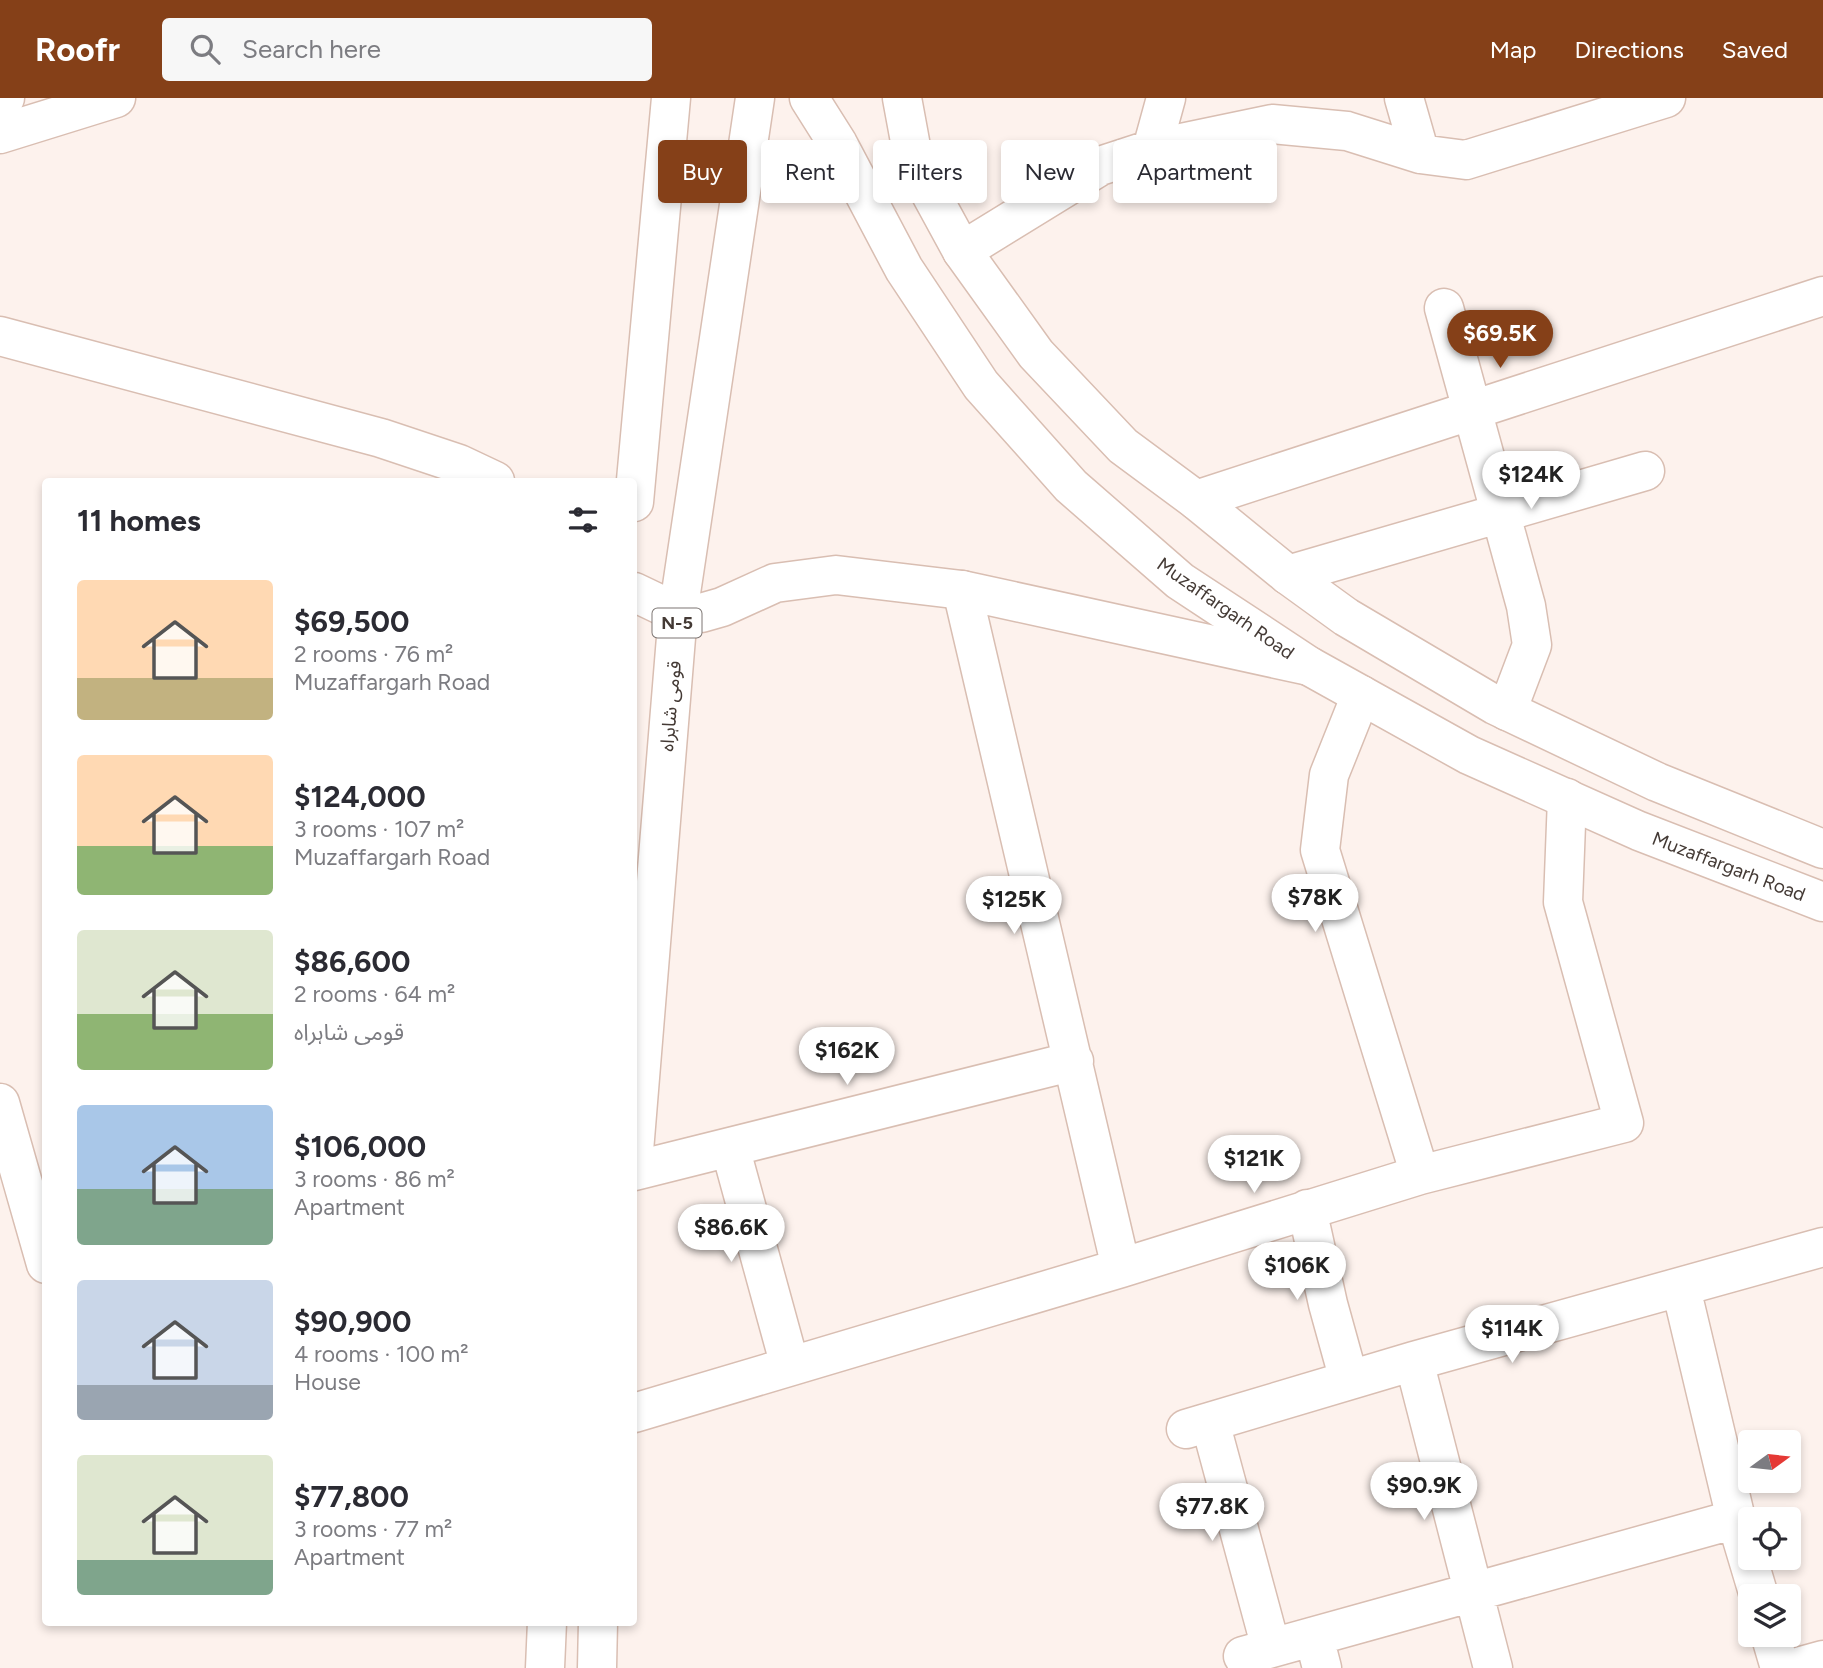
<!DOCTYPE html>
<html lang="en">
<head>
<meta charset="utf-8">
<style>
	body { margin:0; font-family:Figtree,"Noto Sans Arabic",sans-serif; background:#f7f7f7; color:#2b2b33; height:100vh; display:flex; flex-direction:column; font-size:26px; white-space:nowrap }
	* { box-sizing:border-box; margin:0 }
	p { font-size:23px; color:#7c7c81 }
	.icon { flex:none; width:38px; height:38px; fill:none; stroke:currentColor; stroke-width:2; stroke-linecap:round; stroke-linejoin:round }
	.map { position:relative; flex:1; overflow:hidden }
	.drawer { position:absolute; left:42px; top:380px; width:595px; height:1148px; display:flex; flex-direction:column; background:#fff; border-radius:7px; box-shadow:0 4px 10px #0003 }
	.drawer>* { flex:none }
	.banner { position:absolute; left:658px; top:42px; width:665px; height:63px; display:flex; gap:14px }
	.needle { width:46px; rotate:75deg }
	.controls { position:absolute; left:1738px; top:1332px; display:grid; gap:14px }
	.controls a { display:grid; place-items:center; width:63px; height:63px; border-radius:7px; background:#fff; box-shadow:0 4px 10px #0003; font-size:35px }
	.price { position:absolute; translate:-50% -60px; padding:0 16px; border-radius:24px; background:#fff; color:#222; font-size:23px; line-height:46px; filter:drop-shadow(0 2px 4px #0008) }
	.price::after { content:''; position:absolute; left:50%; top:42px; width:21px; height:16px; margin-left:-10px; background:inherit; clip-path:polygon(0 0,100% 0,50% 100%) }
	.price.current { background:#854018; color:#fff }
	ul { padding:0; list-style:none }
	li { display:flex; align-items:center; gap:21px; height:175px; padding:0 35px }
	li span { display:grid; place-items:center; flex:none; width:196px; height:140px; border-radius:7px; color:#555 }
	li>.icon { margin-inline-start:auto }
	span .icon { width:84px; height:84px; fill:#fffc; stroke-width:1 }
	li b { font-size:30px }
	h2 { display:flex; justify-content:space-between; align-items:center; height:84px; padding:0 35px; font-size:30px }
	.tag { padding:0 24px; border-radius:7px; background:#fff; box-shadow:0 4px 10px #0003; font-size:24px; line-height:63px }
	.tag.current { background:#854018; color:#fff }
	header { display:flex; align-items:center; gap:42px; box-sizing:border-box; height:98px; padding:0 35px; background:#854018; color:#fff }
	header strong { font-size:33px }
	nav { display:flex; gap:38px; margin-inline-start:auto; font-size:24px }
	.search { width:490px; height:63px; background:#f7f7f7; display:flex; align-items:center; gap:18px; box-sizing:border-box; padding:0 24px; border-radius:7px; color:#7c7c81; font-size:26px }
	.map>svg:first-child { display:block }
	.lines { fill:none; stroke-linecap:round; stroke-linejoin:round }
	.minor-casing { stroke:#d9beb2; stroke-width:41 }
	.primary-casing { stroke:#d9beb2; stroke-width:41 }
	.trunk-casing { stroke:#d9beb2; stroke-width:41 }
	.minor { stroke:#fff; stroke-width:38 }
	.primary { stroke:#fff; stroke-width:38 }
	.trunk { stroke:#fff; stroke-width:38 }
	.labels { text-anchor:middle; stroke-width:5; stroke-linejoin:round; paint-order:stroke }
	.shield { fill:#fff; stroke:#7c7572; stroke-width:2 }
	.shield-label { font-size:18px; font-weight:bold; fill:#443a35 }
	.street-label { font-size:19px; fill:#443a35; stroke:#fff }
</style>
</head>
<body>
<header>
<strong>Roofr</strong>
<div class="search"><svg class="icon" aria-label="search" viewBox="0 0 24 24"><circle cx="10" cy="10" r="6"/><path d="M15 15l6 6"/></svg>Search here</div>
<nav><a>Map</a><a>Directions</a><a>Saved</a></nav>
</header>
<div class="map">
<svg width="1823" height="1570" viewBox="0 0 1823 1570">
	<rect width="100%" height="100%" fill="#fdf2ed"/>
	<g class="lines">
		<g class="minor-casing">
			<path id="minor" d="M1404,0l16,56
				M1152,51l14,-51
				M962,153l138,-85 52,-17 120,-25 75,7 73,23 46,6 200,-62
				M1444,210l82,298 6,39 -25,66
				M1196,402l627,-204
				M1288,477l357,-104
				M962,492l159,678
				M1361,597l-32,80 -9,75 100,325
				M0,1005l46,161
				M730,1049l60,219
				M634,1073l440,-110
				M1307,1111l21,95 21,76
				M1681,1190l55,231 23,77
				M1414,1263l79,307
				M634,1315l487,-145 299,-93 204,-52 -61,-221 4,-104
				M1210,1324l61,226
				M1186,1331l228,-68 409,-114
				M1770,1536l10,34
				M1314,1539l8,31
				M1243,1558l493,-137
				M1794,1570l29,-8"/>
		</g>
		<g class="primary-casing">
			<path id="primary" d="M809,0l29,46 66,125 77,116 90,101 109,95 129,85 160,89 170,76 184,71
				M902,0l12,65 48,88 74,103 87,92 73,54 92,75 58,42 149,88 162,77 166,67"/>
		</g>
		<g class="trunk-casing">
			<path id="trunk" d="M0,2l5,-2
				M0,36l116,-36
				M0,238l381,102 78,26 36,17
				M634,404l37,-404
				M634,494l44,21h23l21,-6 53,-24 61,-8 126,15 347,76
				M634,1053l44,-538 77,-515
				M545,1570l2,-46
				M597,1570l1,-46"/>
		</g>
		<use href="#minor" class="minor"/>
		<use href="#primary" class="primary"/>
		<use href="#trunk" class="trunk"/>
	</g>
	<g class="labels">
		<rect class="shield" x="652.5" y="510.5" width="49" height="29" rx="5"/>
		<g class="shield-label">
			<text x="677" y="531">N-5</text>
		</g>
		<g class="street-label">
			<text transform="translate(1226 510) rotate(35)" y="7">Muzaffargarh Road</text>
			<text transform="translate(670 608) rotate(-85)" y="7">قومی شاہراہ</text>
			<text transform="translate(1729 768) rotate(21)" y="7">Muzaffargarh Road</text>
		</g>
	</g>
</svg>
<div class="controls">
<a><svg class="needle" viewBox="-14 -14 28 28"><path d="M0-13l5 13h-10z" fill="#e53935"/><path d="M0 13l5-13h-10z" fill="#7c7c81"/></svg></a>
<a><svg class="icon" aria-label="locate" viewBox="0 0 24 24"><circle cx="12" cy="12" r="6"/><path d="M12 2v4M12 18v4M2 12h4M18 12h4"/></svg></a>
<a><svg class="icon" aria-label="layers" viewBox="0 0 24 24"><path d="M12 4l9 5-9 5-9-5zM3 14l9 5 9-5"/></svg></a>
</div>
<b class="price current" style="left:1500px;top:272px">$69.5K</b>
<b class="price" style="left:1531px;top:413px">$124K</b>
<b class="price" style="left:1315px;top:836px">$78K</b>
<b class="price" style="left:1014px;top:838px">$125K</b>
<b class="price" style="left:847px;top:989px">$162K</b>
<b class="price" style="left:1254px;top:1097px">$121K</b>
<b class="price" style="left:731px;top:1166px">$86.6K</b>
<b class="price" style="left:1297px;top:1204px">$106K</b>
<b class="price" style="left:1512px;top:1267px">$114K</b>
<b class="price" style="left:1424px;top:1424px">$90.9K</b>
<b class="price" style="left:1212px;top:1445px">$77.8K</b>
<div class="banner">
<a class="tag current">Buy</a>
<a class="tag">Rent</a>
<a class="tag">Filters</a>
<a class="tag">New</a>
<a class="tag">Apartment</a>
</div>
<section class="drawer">
<h2>11 homes<svg class="icon" aria-label="filters" viewBox="0 0 24 24"><path d="M4 7h16M4 17h16"/><circle cx="9" cy="7" r="2"/><circle cx="15" cy="17" r="2"/></svg></h2>
<ul>
<li><span style="background:linear-gradient(#ffd9b3 70%,#c2b280 0)"><svg class="icon" aria-label="home" viewBox="0 0 24 24"><path d="M3 11l9-7 9 7M6 9v11h12V9"/></svg></span><div><b>$69,500</b><p>2 rooms · 76 m²</p><p>Muzaffargarh Road</p></div></li>
<li><span style="background:linear-gradient(#ffd9b3 65%,#8fb573 0)"><svg class="icon" aria-label="home" viewBox="0 0 24 24"><path d="M3 11l9-7 9 7M6 9v11h12V9"/></svg></span><div><b>$124,000</b><p>3 rooms · 107 m²</p><p>Muzaffargarh Road</p></div></li>
<li><span style="background:linear-gradient(#dfe7d0 60%,#8fb573 0)"><svg class="icon" aria-label="home" viewBox="0 0 24 24"><path d="M3 11l9-7 9 7M6 9v11h12V9"/></svg></span><div><b>$86,600</b><p>2 rooms · 64 m²</p><p>قومی شاہراہ</p></div></li>
<li><span style="background:linear-gradient(#a9c7e8 60%,#7fa58c 0)"><svg class="icon" aria-label="home" viewBox="0 0 24 24"><path d="M3 11l9-7 9 7M6 9v11h12V9"/></svg></span><div><b>$106,000</b><p>3 rooms · 86 m²</p><p>Apartment</p></div></li>
<li><span style="background:linear-gradient(#c9d6e8 75%,#9aa5b1 0)"><svg class="icon" aria-label="home" viewBox="0 0 24 24"><path d="M3 11l9-7 9 7M6 9v11h12V9"/></svg></span><div><b>$90,900</b><p>4 rooms · 100 m²</p><p>House</p></div></li>
<li><span style="background:linear-gradient(#dfe7d0 75%,#7fa58c 0)"><svg class="icon" aria-label="home" viewBox="0 0 24 24"><path d="M3 11l9-7 9 7M6 9v11h12V9"/></svg></span><div><b>$77,800</b><p>3 rooms · 77 m²</p><p>Apartment</p></div></li>
</ul>
</section>
</div>
</body>
</html>
